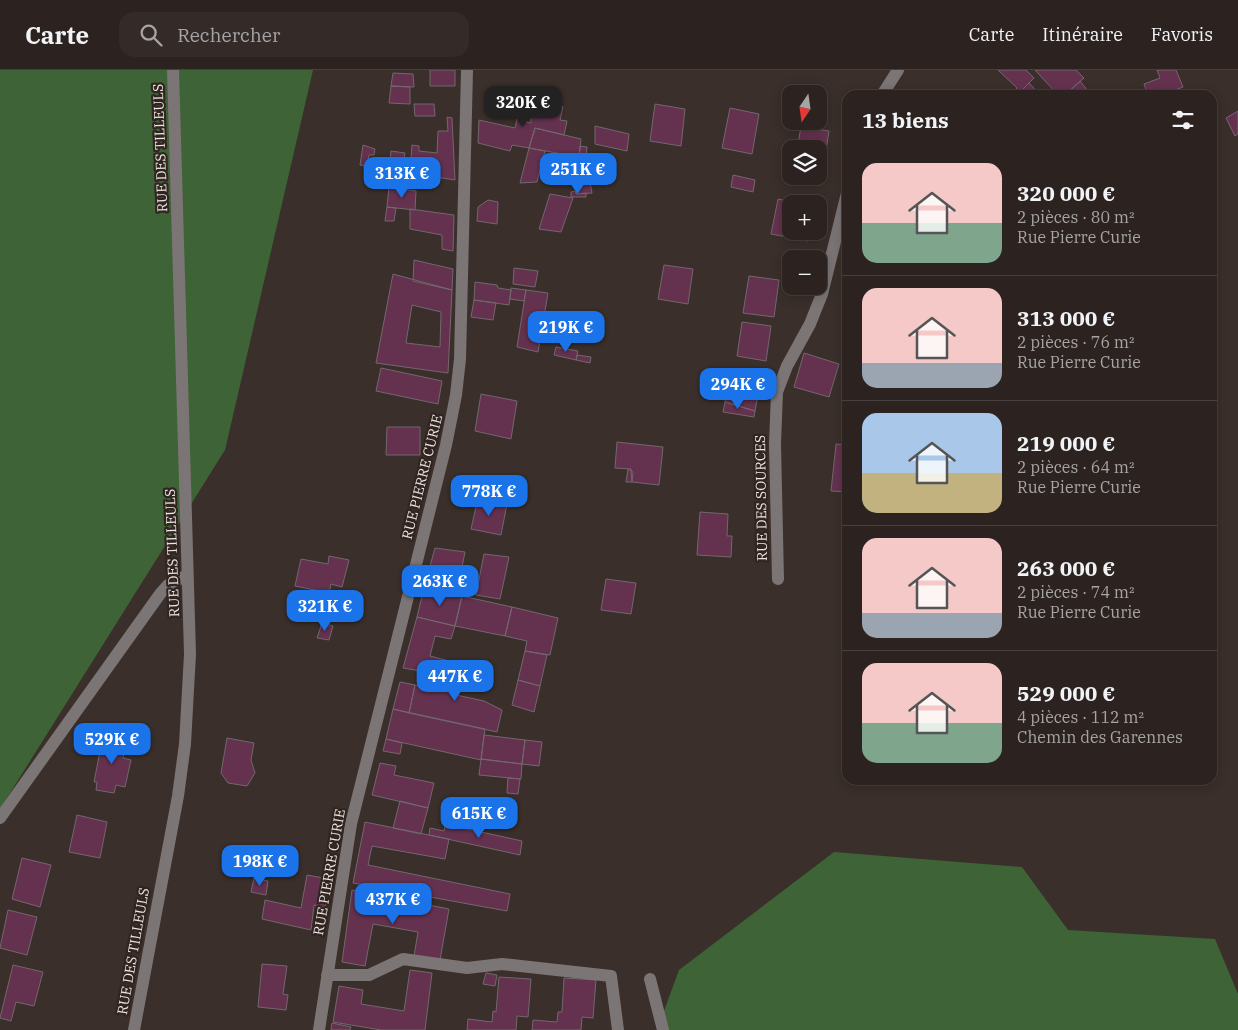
<!DOCTYPE html>
<html lang="fr">
<head>
<meta charset="utf-8">
<style>
	body { margin:0; font-family:"IBM Plex Serif",serif; background:#342b29; color:#f1f3f6; height:100vh; display:flex; flex-direction:column; font-size:19px; white-space:nowrap }
	* { box-sizing:border-box; margin:0 }
	p { font-size:16px; color:#a6a4a5 }
	.icon { flex:none; width:28px; height:28px; fill:none; stroke:currentColor; stroke-width:2; stroke-linecap:round; stroke-linejoin:round }
	.map { position:relative; flex:1; overflow:hidden }
	.panel { position:absolute; left:842px; top:20px; width:375px; height:695px; display:flex; flex-direction:column; background:#2c2320; border-radius:15px; box-shadow:0 2px 12px #0003,0 0 0 1px #48403e }
	.panel>* { flex:none }
	.needle { width:32px; rotate:193deg }
	.buttons { position:absolute; left:782px; top:15px; display:grid; gap:10px }
	.buttons a { display:grid; place-items:center; width:45px; height:45px; border-radius:10px; background:#2c2320; box-shadow:0 2px 12px #0003,0 0 0 1px #48403e; font-size:25px }
	.price { position:absolute; translate:-50% -42px; padding:0 11px; border-radius:10px; background:#1a73e8; color:#fff; font-size:16px; line-height:32px; filter:drop-shadow(0 1px 2px #0008) }
	.price::after { content:''; position:absolute; left:50%; top:30px; width:15px; height:11px; margin-left:-8px; background:inherit; clip-path:polygon(0 0,100% 0,50% 100%) }
	.price.current { background:#222; color:#fff }
	ul { padding:0; list-style:none }
	li { display:flex; align-items:center; gap:15px; height:125px; padding:0 20px }
	li+li { border-top:1px solid #48403e }
	li span { display:grid; place-items:center; flex:none; width:140px; height:100px; border-radius:15px; color:#555 }
	li>.icon { margin-inline-start:auto }
	span .icon { width:60px; height:60px; fill:#fffc; stroke-width:1 }
	li b { font-size:21px }
	h2 { display:flex; justify-content:space-between; align-items:center; height:60px; padding:0 20px; font-size:21px }
	header { display:flex; align-items:center; gap:30px; box-sizing:border-box; height:70px; padding:0 25px; background:#2c2320; border-bottom:1px solid #48403e }
	header strong { font-size:24px }
	nav { display:flex; gap:28px; margin-inline-start:auto; font-size:18px }
	.search { width:350px; height:45px; background:#342b29; display:flex; align-items:center; gap:12px; box-sizing:border-box; padding:0 18px; border-radius:15px; color:#a6a4a5; font-size:19px }
	.map>svg:first-child { display:block }
	.forest { fill:#3e6336 }
	.building { fill:#64324f; stroke:#73676d; fill-rule:evenodd }
	.lines { fill:none; stroke-linecap:round; stroke-linejoin:round }
	.minor { stroke:#7c7575; stroke-width:12 }
	.labels { text-anchor:middle; stroke-width:4.5; stroke-linejoin:round; paint-order:stroke }
	.street-label { font-size:14px; fill:#ede5e2; stroke:#302520 }
</style>
</head>
<body>
<header>
<strong>Carte</strong>
<div class="search"><svg class="icon" aria-label="search" viewBox="0 0 24 24"><circle cx="10" cy="10" r="6"/><path d="M15 15l6 6"/></svg>Rechercher</div>
<nav><a>Carte</a><a>Itinéraire</a><a>Favoris</a></nav>
</header>
<div class="map">
<svg width="1238" height="960" viewBox="0 0 1238 960">
	<rect width="100%" height="100%" fill="#3a2f2a"/>
	<path class="forest" d="M0,0h313l-88,380 -225,359z
		M834,782l188,15 46,63 147,9 23,55v36h-581l22,-60z"/>
	<path class="building" d="M430,0h25v16h-25z
		M998,0h28l8,8 -13,13 4,4h-8l-3,-3 3,-4z
		M1035,0h41l8,8 -19,17h-7z
		M1157,0h19l7,17 -21,8h-14l-4,-11 16,-6z
		M393,3l20,1 1,13 -23,-1z
		M1080,11l8,10 -4,4h-19z
		M1029,13l11,12h-15l-4,-4z
		M391,16l19,1v17l-21,-1z
		M530,32l33,5 -3,13 7,1 -3,14 -29,-7 -6,20 -17,-3 -2,6 -32,-8 1,-23 36,8 2,-9 14,4z
		M414,34h20l1,12h-20z
		M655,34l30,5 -4,37 -31,-5z
		M730,38l29,6 -7,40 -30,-6z
		M1238,41v23l-3,2 -9,-18z
		M447,47l5,1 3,62 -45,-7 2,-28 7,1v5l18,2 1,-22h10z
		M802,51l11,2 -1,5 -11,-1z
		M595,56l34,8 -2,17 -32,-7z
		M801,57l28,4 -6,39 -4,-1v-20h-22z
		M535,58l46,11 -2,18 -50,-9z
		M363,75l12,4 -1,6h-5l-2,11 -7,-1z
		M580,76l7,1 -1,12 -7,-2z
		M529,78l16,3 -8,31 -17,1z
		M391,81l14,2 -3,19 -13,-1z
		M571,86l15,3 6,34 -16,1z
		M733,105l22,5 -2,12 -22,-5z
		M389,117l27,4 -1,19 -28,-3z
		M576,121v3l10,-1v4h-15v-5z
		M550,124l23,4 -12,34 -22,-3z
		M778,129l25,5h-12v27h19l-2,10 -37,-7z
		M488,130l10,2 -1,22 -20,-3 1,-14z
		M387,137l9,1 -2,13h-9z
		M410,139l44,6 -1,36 -11,-2v-14l-32,-6z
		M414,190l39,9 -1,21 -39,-9z
		M664,195l29,4 -5,35 -30,-5z
		M514,198l24,3 -3,16 -22,-3z
		M393,204l59,16 -4,83 -72,-10zM412,235l29,7 -1,35 -34,-4z
		M749,206l30,4 -5,37 -31,-4z
		M475,212l22,3 1,3 13,2 -2,15 -35,-5z
		M511,218l15,2 -2,11 -14,-2z
		M526,220l22,3 -10,59 -21,-5z
		M474,230l22,3 -3,17 -22,-3z
		M742,252l29,4 -5,35 -29,-5z
		M556,277l22,4 -2,9 -22,-5z
		M804,283l35,11 -10,33 -35,-10z
		M577,285l14,2 -1,6 -14,-3z
		M381,298l61,13 -4,23 -62,-13z
		M730,303l31,5 -6,33 -30,-9z
		M481,324l36,7 -6,38 -36,-8z
		M725,332l30,9 -1,6 -31,-5z
		M387,357h33v28h-34z
		M617,372l46,5 -4,38 -27,-3 -1,-13 -16,-1z
		M836,374l12,1v47l-17,-1z
		M628,399l5,3 -1,10h-6z
		M478,428l29,6 -6,31 -30,-6z
		M700,442l28,2 -1,22h5l-1,21 -34,-2z
		M435,478l30,4 -3,15 -9,-2 -2,6 -21,-5z
		M484,484l25,3 -9,42 -24,-4z
		M329,486l20,4 -7,27 -11,-3 -2,9 -34,-7 6,-27 27,5z
		M606,509l30,4 -5,31 -30,-4z
		M424,518l38,8 -7,30 -38,-9z
		M462,526l50,11 -7,29 -50,-10z
		M512,537l46,11 -8,37 -25,-4 2,-10 -22,-5z
		M417,547l38,9 -4,13 -16,-3 -5,20 19,5 -6,14 -40,-7z
		M322,553l11,3 -4,14 -12,-2z
		M525,581l22,4 -7,31 -22,-6z
		M449,591l29,8 -5,10 -7,-2 -10,18 28,6 18,9 -5,22 -88,-19 6,-28 21,5z
		M518,610l22,6 -6,26 -22,-7z
		M400,612l15,3 -6,28 -16,-4z
		M393,639l92,20 -4,31 -95,-21z
		M484,665l41,5 -3,24 -41,-5z
		M103,666l24,4 -4,18 8,2 -6,27 -9,-2 -2,8 -18,-3 1,-8h-3z
		M227,668l27,5 -3,17 4,13 -8,13 -19,-3 -7,-10z
		M386,669l16,4 -2,11 -17,-3z
		M525,670l17,2 -3,24 -17,-2z
		M481,689l41,5 -1,15 -42,-4z
		M380,693l16,3 -2,9 40,8 -6,25 -56,-13z
		M508,708l12,1 -2,15 -11,-1z
		M400,731l28,7 -7,26 -28,-6z
		M77,745l30,7 -7,36 -31,-6z
		M365,752l84,17 -4,20 -73,-13 -4,19 142,29 -3,17 -154,-28z
		M445,754l77,17 -2,14 -91,-20 1,-7 14,3z
		M22,788l29,7 -11,42 -28,-8z
		M307,805l22,4 -4,29 -11,-3 -3,25 -49,-11 3,-19 36,8z
		M254,808l14,3 -2,14 -15,-3z
		M352,820l97,19 -9,51 -26,-4 4,-24 -45,-8 -8,42 -23,-4z
		M8,840l29,7 -10,38 -27,-7z
		M262,894l25,2 -4,28 5,1 -2,15 -28,-3z
		M13,895l30,7 -9,34 -18,-4 -5,19 -11,-3z
		M410,900l22,3 -7,57h-44l-48,-8 6,-36 24,4 -2,14 43,7z
		M486,903l11,2 -2,11 -12,-2z
		M499,907l32,2 -3,38 -11,-1 -1,14h-49l1,-11 24,3 1,-11 3,1z
		M564,908l32,2 -3,38 -11,-1 -1,13h-49l1,-10 24,2 1,-10h4z
		M332,953l19,4 -1,3h-19z"/>
	<g class="lines">
		<path class="minor" d="M882,25l16,-25
			M778,509l-3,-135 2,-52 10,-26 23,-42 12,-30 26,-105
			M0,748l160,-224 8,-9 19,-10
			M327,905h42l34,-16 64,9 35,-4 109,12 7,54
			M650,909l13,51
			M134,960l44,-234 7,-52 5,-90 -17,-584
			M319,960l32,-206 95,-379 10,-50 4,-36 7,-289"/>
	</g>
	<g class="labels">
		<g class="street-label">
			<text transform="translate(160 78) rotate(-92)" y="5">RUE DES TILLEULS</text>
			<text transform="translate(422 407) rotate(-76)" y="5">RUE PIERRE CURIE</text>
			<text transform="translate(761 428) rotate(-91)" y="5">RUE DES SOURCES</text>
			<text transform="translate(172 483) rotate(-92)" y="5">RUE DES TILLEULS</text>
			<text transform="translate(329 802) rotate(-80)" y="5">RUE PIERRE CURIE</text>
			<text transform="translate(133 881) rotate(-80)" y="5">RUE DES TILLEULS</text>
		</g>
	</g>
</svg>
<div class="buttons">
<a><svg class="needle" viewBox="-14 -14 28 28"><path d="M0-13l5 13h-10z" fill="#e53935"/><path d="M0 13l5-13h-10z" fill="#a6a4a5"/></svg></a>
<a><svg class="icon" aria-label="layers" viewBox="0 0 24 24"><path d="M12 4l9 5-9 5-9-5zM3 14l9 5 9-5"/></svg></a>
<a>+</a>
<a>−</a>
</div>
<b class="price current" style="left:523px;top:58px">320K €</b>
<b class="price" style="left:578px;top:125px">251K €</b>
<b class="price" style="left:402px;top:129px">313K €</b>
<b class="price" style="left:566px;top:283px">219K €</b>
<b class="price" style="left:738px;top:340px">294K €</b>
<b class="price" style="left:489px;top:447px">778K €</b>
<b class="price" style="left:440px;top:537px">263K €</b>
<b class="price" style="left:325px;top:562px">321K €</b>
<b class="price" style="left:455px;top:632px">447K €</b>
<b class="price" style="left:112px;top:695px">529K €</b>
<b class="price" style="left:479px;top:769px">615K €</b>
<b class="price" style="left:260px;top:817px">198K €</b>
<b class="price" style="left:393px;top:855px">437K €</b>
<section class="panel">
<h2>13 biens<svg class="icon" aria-label="filters" viewBox="0 0 24 24"><path d="M4 7h16M4 17h16"/><circle cx="9" cy="7" r="2"/><circle cx="15" cy="17" r="2"/></svg></h2>
<ul>
<li><span style="background:linear-gradient(#f6c9c9 60%,#7fa58c 0)"><svg class="icon" aria-label="home" viewBox="0 0 24 24"><path d="M3 11l9-7 9 7M6 9v11h12V9"/></svg></span><div><b>320 000 €</b><p>2 pièces · 80 m²</p><p>Rue Pierre Curie</p></div></li>
<li><span style="background:linear-gradient(#f6c9c9 75%,#9aa5b1 0)"><svg class="icon" aria-label="home" viewBox="0 0 24 24"><path d="M3 11l9-7 9 7M6 9v11h12V9"/></svg></span><div><b>313 000 €</b><p>2 pièces · 76 m²</p><p>Rue Pierre Curie</p></div></li>
<li><span style="background:linear-gradient(#a9c7e8 60%,#c2b280 0)"><svg class="icon" aria-label="home" viewBox="0 0 24 24"><path d="M3 11l9-7 9 7M6 9v11h12V9"/></svg></span><div><b>219 000 €</b><p>2 pièces · 64 m²</p><p>Rue Pierre Curie</p></div></li>
<li><span style="background:linear-gradient(#f6c9c9 75%,#9aa5b1 0)"><svg class="icon" aria-label="home" viewBox="0 0 24 24"><path d="M3 11l9-7 9 7M6 9v11h12V9"/></svg></span><div><b>263 000 €</b><p>2 pièces · 74 m²</p><p>Rue Pierre Curie</p></div></li>
<li><span style="background:linear-gradient(#f6c9c9 60%,#7fa58c 0)"><svg class="icon" aria-label="home" viewBox="0 0 24 24"><path d="M3 11l9-7 9 7M6 9v11h12V9"/></svg></span><div><b>529 000 €</b><p>4 pièces · 112 m²</p><p>Chemin des Garennes</p></div></li>
</ul>
</section>
</div>
</body>
</html>
